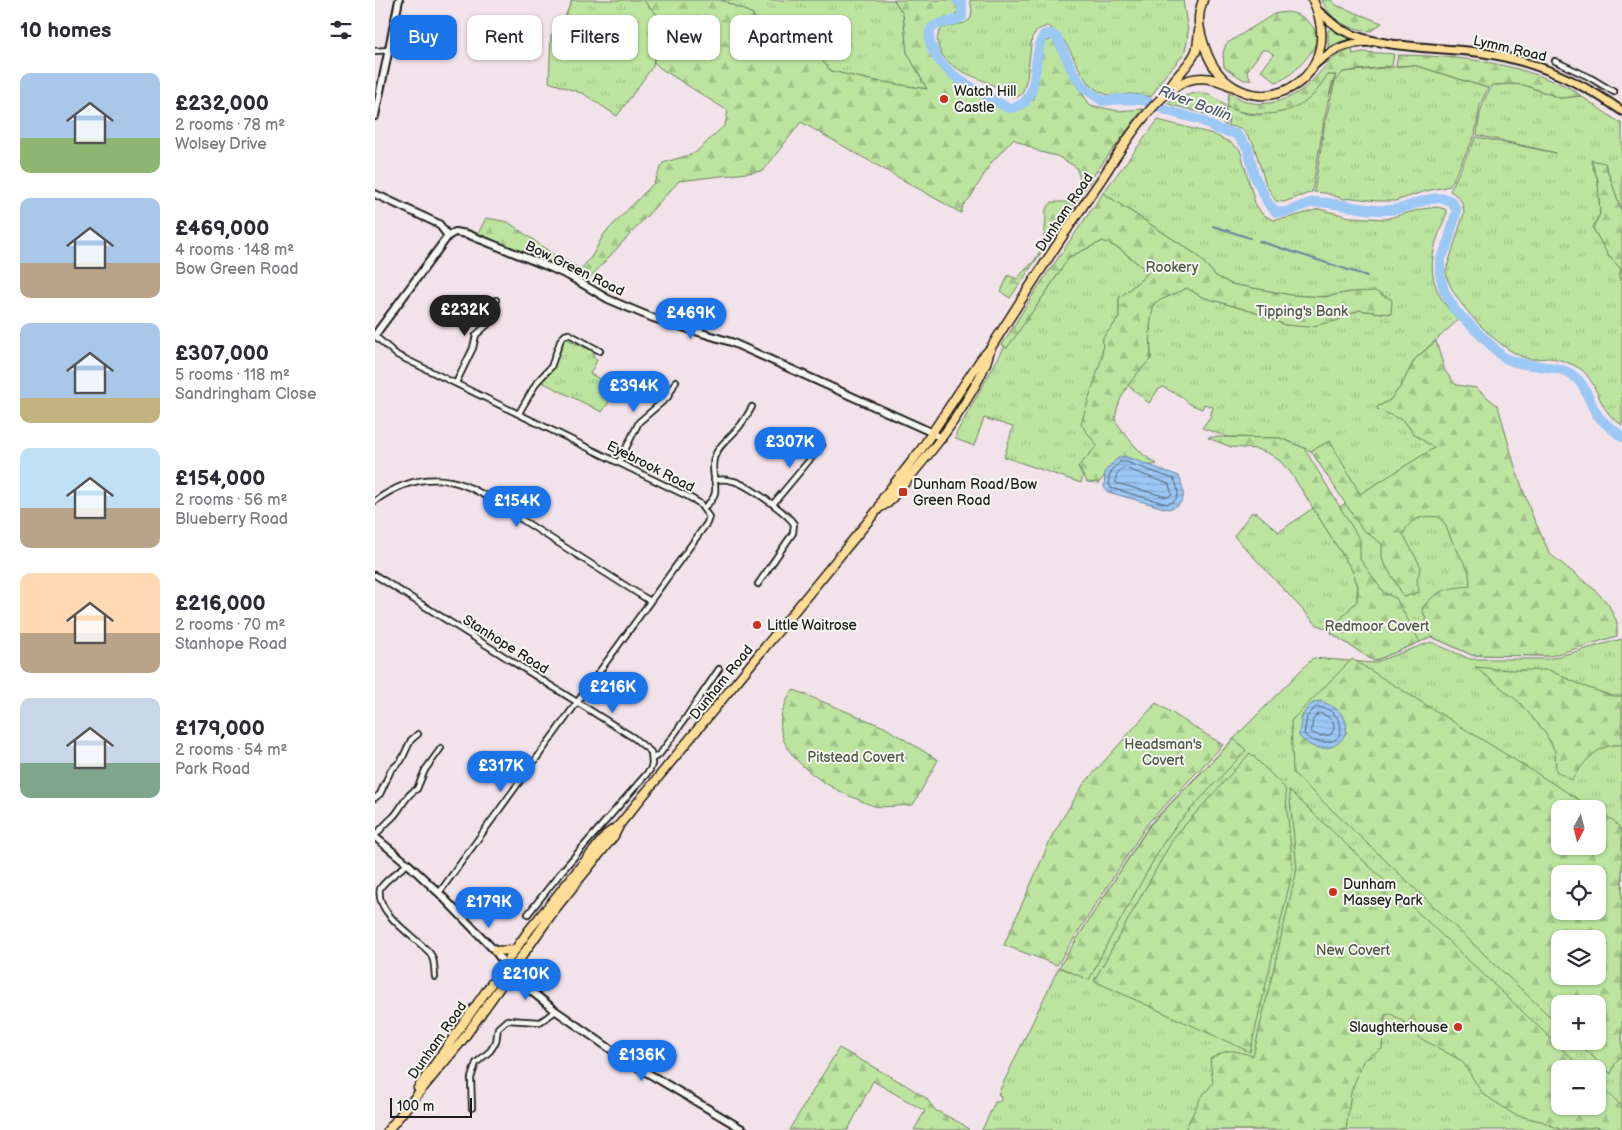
<!DOCTYPE html>
<html lang="en">
<head>
<meta charset="utf-8">
<style>
	body { margin:0; font-family:"Balsamiq Sans",sans-serif; background:#f7f7f7; color:#2b2b33; height:100vh; display:flex; flex-direction:column; font-size:19px; white-space:nowrap }
	* { box-sizing:border-box; margin:0 }
	p { font-size:16px; color:#7c7c81 }
	.icon { flex:none; width:28px; height:28px; fill:none; stroke:currentColor; stroke-width:2; stroke-linecap:round; stroke-linejoin:round }
	.map { position:relative; flex:1; overflow:hidden }
	.drawer { display:flex; flex-direction:column; background:#fff; width:375px }
	.drawer>* { flex:none }
	.guide { position:absolute; left:15px; top:15px; width:475px; height:45px; display:flex; gap:10px }
	.needle { width:32px; rotate:187deg }
	.fabs { position:absolute; left:1176px; top:800px; display:grid; gap:10px }
	.fabs a { display:grid; place-items:center; width:55px; height:55px; border-radius:10px; background:#fff; box-shadow:0 1px 4px #0004; font-size:25px }
	.scale { position:absolute; left:15px; bottom:12px; width:82px; box-sizing:border-box; padding-left:5px; border:2px solid #1c1c1c; border-top:0; font-size:14px; line-height:18px; white-space:nowrap; color:#1c1c1c; -webkit-text-stroke:4px #f6f6f2; paint-order:stroke }
	.price { position:absolute; translate:-50% -42px; padding:0 11px; border-radius:18px; background:#1a73e8; color:#fff; font-size:16px; line-height:32px; filter:drop-shadow(0 1px 2px #0008) }
	.price::after { content:''; position:absolute; left:50%; top:30px; width:15px; height:11px; margin-left:-8px; background:inherit; clip-path:polygon(0 0,100% 0,50% 100%) }
	.price.current { background:#222; color:#fff }
	ul { padding:0; list-style:none }
	li { display:flex; align-items:center; gap:15px; height:125px; padding:0 20px }
	li span { display:grid; place-items:center; flex:none; width:140px; height:100px; border-radius:10px; color:#555 }
	li>.icon { margin-inline-start:auto }
	span .icon { width:60px; height:60px; fill:#fffc; stroke-width:1 }
	li b { font-size:21px }
	h2 { display:flex; justify-content:space-between; align-items:center; height:60px; padding:0 20px; font-size:21px }
	.chip { padding:0 18px; border-radius:10px; background:#fff; box-shadow:0 1px 4px #0004; font-size:18px; line-height:45px }
	.chip.current { background:#1a73e8; color:#fff }
	main { display:flex; flex:1; min-height:0 }
	.map>svg:first-child { display:block }
	.grass { fill:url(#grass-tufts); stroke:#6c805e; fill-rule:evenodd }
	.forest { fill:url(#forest-firs); stroke:#6c805e; fill-rule:evenodd }
	.water { fill:url(#water-rules); stroke:#69839f }
	.lines { fill:none; stroke-linecap:round; stroke-linejoin:round }
	.shore { stroke:#4f6173; stroke-width:1 }
	.stream { stroke:#69839f; stroke-width:2 }
	.river { stroke:#9cc8f6; stroke-width:10 }
	.street-casing { stroke:#1c1c1c; stroke-width:8 }
	.secondary-casing { stroke:#1c1c1c; stroke-width:10 }
	.primary-casing { stroke:#1c1c1c; stroke-width:11 }
	.highway-casing { stroke:#1c1c1c; stroke-width:11 }
	.street { stroke:#f6f6f2; stroke-width:4.5 }
	.secondary { stroke:#f6f6f2; stroke-width:6 }
	.primary { stroke:#fedd96; stroke-width:7 }
	.highway { stroke:#fedd96; stroke-width:8 }
	.poi-dot { fill:#c8321e; stroke:#f6f6f2; stroke-width:2 }
	.labels { text-anchor:middle; stroke-width:4; stroke-linejoin:round; paint-order:stroke }
	.street-label { font-size:14px; fill:#1c1c1c; stroke:#f6f6f2 }
	.poi-label { font-size:14px; fill:#1c1c1c; stroke:#f6f6f2; text-anchor:start }
	.park-label { font-size:14px; fill:#4c5843; stroke:#f6f6f2 }
	.water-label { font-size:15px; font-style:italic; fill:#495868; stroke:#f6f6f2 }
</style>
</head>
<body>
<main>
<section class="drawer">
<h2>10 homes<svg class="icon" aria-label="filters" viewBox="0 0 24 24"><path d="M4 7h16M4 17h16"/><circle cx="9" cy="7" r="2"/><circle cx="15" cy="17" r="2"/></svg></h2>
<ul>
<li><span style="background:linear-gradient(#a9c7e8 65%,#8fb573 0)"><svg class="icon" aria-label="home" viewBox="0 0 24 24"><path d="M3 11l9-7 9 7M6 9v11h12V9"/></svg></span><div><b>£232,000</b><p>2 rooms · 78 m²</p><p>Wolsey Drive</p></div></li>
<li><span style="background:linear-gradient(#a9c7e8 65%,#b9a48a 0)"><svg class="icon" aria-label="home" viewBox="0 0 24 24"><path d="M3 11l9-7 9 7M6 9v11h12V9"/></svg></span><div><b>£469,000</b><p>4 rooms · 148 m²</p><p>Bow Green Road</p></div></li>
<li><span style="background:linear-gradient(#a9c7e8 75%,#c2b280 0)"><svg class="icon" aria-label="home" viewBox="0 0 24 24"><path d="M3 11l9-7 9 7M6 9v11h12V9"/></svg></span><div><b>£307,000</b><p>5 rooms · 118 m²</p><p>Sandringham Close</p></div></li>
<li><span style="background:linear-gradient(#bfe0f5 60%,#b9a48a 0)"><svg class="icon" aria-label="home" viewBox="0 0 24 24"><path d="M3 11l9-7 9 7M6 9v11h12V9"/></svg></span><div><b>£154,000</b><p>2 rooms · 56 m²</p><p>Blueberry Road</p></div></li>
<li><span style="background:linear-gradient(#ffd9b3 60%,#b9a48a 0)"><svg class="icon" aria-label="home" viewBox="0 0 24 24"><path d="M3 11l9-7 9 7M6 9v11h12V9"/></svg></span><div><b>£216,000</b><p>2 rooms · 70 m²</p><p>Stanhope Road</p></div></li>
<li><span style="background:linear-gradient(#c9d6e8 65%,#7fa58c 0)"><svg class="icon" aria-label="home" viewBox="0 0 24 24"><path d="M3 11l9-7 9 7M6 9v11h12V9"/></svg></span><div><b>£179,000</b><p>2 rooms · 54 m²</p><p>Park Road</p></div></li>
</ul>
</section>
<div class="map">
<svg width="1247" height="1130" viewBox="0 0 1247 1130">
	<defs>
		<pattern id="grass-tufts" width="24" height="20" patternUnits="userSpaceOnUse" patternTransform="scale(1.25)"><rect width="24" height="20" fill="#bce49f"/><path d="M3 7l-1-3M5 7V3M7 7l1-3M15 17l-1-3M17 17v-4M19 17l1-3" fill="none" stroke="#a1c388"/></pattern>
		<pattern id="forest-firs" width="22" height="20" patternUnits="userSpaceOnUse" patternTransform="scale(1.25)"><rect width="22" height="20" fill="#bce49f"/><path d="M5 1l3.5 6h-7zM16 11l3.5 6h-7z" fill="#a1c388"/></pattern>
		<pattern id="water-rules" width="6" height="5" patternUnits="userSpaceOnUse" patternTransform="scale(1.25)"><rect width="6" height="5" fill="#9cc8f6"/><path d="M0 2.5h6" fill="none" stroke="#86abd2"/></pattern>
	</defs>
	<rect width="100%" height="100%" fill="#f2e2e9"/>
	<filter id="ink" filterUnits="userSpaceOnUse"><feTurbulence type="fractalNoise" baseFrequency=".02" numOctaves="2"/><feDisplacementMap in="SourceGraphic" scale="10" xChannelSelector="R" yChannelSelector="G"/><feConvolveMatrix kernelMatrix="1 2 1 2 8 2 1 2 1" color-interpolation-filters="sRGB"/></filter>
	<g filter="url(#ink)">
		<path class="grass" d="M197,0h71l30,31 -1,7 -17,11 -2,17 -36,50 -33,-22 -35,-12 2,-46 13,-17z
			M346,0h173l9,14 4,38 20,37 -57,-9 -39,-9 -18,-21 -51,-6 -9,-30z
			M595,0h213l5,31 -1,11 -3,12 -21,24 -12,19c-8,-2 -15,-3 -23,-3 -8,1 -16,3 -23,0 -32,-12 -29,-55 -58,-68l-8,3 -7,8 -5,41 -5,16 -5,3c-10,0 -15,-8 -24,-12 -20,-10 -43,-14 -54,-36 -3,-8 -2,-15 3,-21l23,-5 6,-5 1,-9z
			M956,28l23,12 -13,3 -13,7v-19z
			M1039,65l74,23 -8,17 -5,30 -25,51 -24,5 -31,10h-17l-25,-3 -9,1 -19,-6 -11,-1 11,-70 10,-41 8,-9z
			M951,75h10l-4,8 -8,37 -12,72 -28,10 -8,-1 -10,-16 -13,-42 -12,-15 -13,-2 1,-10 -4,-5 2,-4 20,7 13,1 50,-17z
			M1136,84l13,1 36,13 21,-2 41,28v88l-17,-48 -14,-3 7,19 2,34 -7,14 15,27 13,14 -2,8 2,3 1,-1v146c-4,-3 -9,-6 -12,-10 -12,-13 -14,-33 -28,-45 -8,-6 -23,-11 -32,-12 -10,0 -18,3 -27,-1 -24,-8 -76,-60 -77,-86l18,-58c-1,-11 -4,-16 -14,-22l26,-54 80,16 -79,-18c2,-19 4,-34 16,-50z
			M824,92l10,2 16,11 -3,6 5,5 -3,8 -7,-5 -15,-6 -34,-9 2,-3 2,1 13,-6z
			M783,120l55,14 18,9 9,7 15,53 7,11 11,6 15,-2 31,-9 31,8 35,2 37,-10 15,-2 8,2 2,4c-12,28 -23,56 -6,85 5,8 11,15 17,22l-43,39 -14,27 -11,14 -13,7 27,14 10,13 20,14 116,208 -78,-1 -40,-18 -58,24 -43,-28 42,-37 -49,-79 36,-23 -31,-52 -18,9 -31,-13 -52,-1 -26,-9 8,-11 3,-10 -9,-3 -2,5 -12,-5 -8,-7 -19,-10 -5,3 -9,13 -21,-18 6,-9 17,-17 -1,-33 3,-23 34,-15 15,9 52,15 31,13 51,-4 23,-11 31,4 -39,-22 -27,5 -33,-2 -60,-11 -15,-8 -19,-21 -94,-62z
			M728,241l17,8 28,23 -4,5 -25,21v20l-16,20 -6,108 -19,21 5,9 -2,7 -77,-26 9,-30 -29,-9 -10,28 -18,-7v-5l49,-88 2,1 40,-56 22,-34z
			M190,338l29,14 -1,5 4,3 -7,14 29,14 -17,24 -62,-31 11,-11 10,-29z
			M938,508l39,62 6,16 -1,15 -25,27h-8l-8,-4 -82,-88 18,-24 2,2 2,-2 23,20z
			M1247,639v491h-640l13,-28h3l3,-2v-3l-3,-3 60,-125 92,-145 163,-166 60,5 58,-21 39,17h78zM1185,809h37v37h-37zM1185,874h37v37h-37zM1185,939h37v37h-37zM1185,1004h37v37h-37zM1185,1069h37v37h-37z"/>
		<path class="forest" d="M268,0h78l32,14 9,30 51,6 18,21 39,9 57,9 -20,-37 -4,-38 -9,-14h59l6,10 -7,9 -22,8 5,34 55,38 23,12 21,-12 10,-57 9,-3 20,41 17,25 28,6 25,-2 -47,63 -86,126 -9,-6 7,-17 9,4c5,-7 11,-11 16,-17 12,-13 13,-37 13,-53l6,-7h15l8,-7 7,-11 -6,-17 -19,-11 -17,-4 -27,-13 -22,24 -21,35 -7,7 -2,8 -160,-91 -38,49 -84,10 -93,101 -108,-48 8,-16 22,4 49,35 24,12 11,-13 12,-22 50,-51 9,-20 32,-10 30,-28 3,-14 -68,-43 -6,-6 1,-13 17,-11 1,-7z
			M947,0h9l5,5 46,18 -11,8c-24,-3 -39,-8 -49,-31z
			M911,12c15,1 36,15 29,33 -5,12 -27,35 -39,37l-15,-12 13,-15 -6,-5h-6l-15,21 4,9h-7l-20,-13 -1,-14 3,-9 48,-30z
			M977,49l1,5 10,-2 31,2 -2,12 -49,6 -8,9 -3,12h-2l6,-18h-9c-5,8 -10,17 -17,23 -21,19 -58,20 -83,9l2,-14c4,2 9,5 14,7 23,10 54,-2 70,-20 14,-15 18,-24 39,-31z
			M1023,55c52,1 103,5 152,25 10,4 23,8 31,16l-21,2 -36,-13 -13,-1 -18,1 -5,3 -74,-23 -18,1z
			M1216,160l14,3 17,49v67l-2,2 -1,-4 2,-8 -13,-14 -15,-27 7,-14 -2,-34z
			M728,193l94,62 19,21 15,8 60,11 33,2 27,-5 24,-1 17,9 -1,14 -32,-4 -23,11 -28,6 -23,-2 -31,-13 -52,-15 -15,-9 -33,15 -4,23 1,33c-18,18 -33,35 -36,61 12,17 23,33 42,44l-16,3 -29,-1 -13,17 -12,-1 -9,-15 19,-21 -16,-22 21,-67 1,-19 16,-20v-20l25,-21 4,-5 -28,-23 -17,-8 -34,16 -22,34 -40,57 -5,-3 34,-55z
			M1061,341l9,30 11,14 20,3 22,18 17,61 17,48 18,39 45,36 13,14 9,18v14l-67,20 -78,-1 -40,-18 -10,-29c18,-20 23,-19 48,-22l-1,-14 -18,-33 -6,-15 -6,-7c-16,-2 -29,1 -36,17l18,33 -4,13 2,12 -15,5 -22,-38v-15l-20,-15 -51,-78 19,-10 30,53 74,-46 -20,-14 -10,-13 -27,-12v-2l13,-7 11,-14 14,-27z
			M837,437l68,1 24,10 56,92v19l24,34 12,5 24,44 -46,19 -43,-28 1,-5 25,-27 1,-15 -6,-16 -61,-97 -11,-12 -12,-8 -12,-4 -25,-2 -23,-9z
			M977,659l242,150h-34v37h37l1,-35 16,10 8,10v225l-7,8 -4,10 -35,-33h21v-37h-37v22l-267,-253 -2,-52zM1185,874h37v37h-37zM1185,939h37v37h-37z
			M1100,667l34,3h40l34,16 29,10h10v49c-22,-3 -40,18 -50,35l-16,-9 -1,-20 -11,-20 -25,-29z
			M419,690l90,37 54,33 -25,45c-12,0 -27,3 -38,1 -6,-1 -13,-5 -18,-7 -33,-13 -89,-47 -74,-89 3,-8 5,-14 11,-20z
			M781,703l67,42 -75,78 -91,142 -53,-20 49,-111 30,-49z
			M859,739l12,11 -69,74 -15,21 -56,101 -17,34 -30,-13 91,-142z
			M875,753l35,35 8,81 -43,183 -156,-71 80,-144z
			M914,790l294,279h-23v37h37l1,-23 24,23v24h-14l-12,-3 -34,3 -21,-9 -26,-6 -32,-21 -21,-33 -44,-24 -14,-15 -13,-8 -6,1 -3,34 -19,12 -12,31 -5,38h-161l15,-31 13,-16 -3,-24c21,-12 22,-9 43,-3l44,-187z
			M464,1048l65,36 22,14 9,12 29,15 5,5h-55l11,-19 -52,-30 -25,49h-59z"/>
		<path class="water" d="M744,457h8l52,19c5,16 10,28 -11,33l-60,-17 -4,-5 1,-16z
			M945,701c57,19 9,71 -21,35 1,-14 4,-33 21,-35z"/>
		<g class="lines">
			<path class="shore" d="M745,462h6l48,17c5,11 7,22 -7,25l-56,-16c-6,-10 1,-19 9,-26z
				M750,468l44,16 3,11 -5,2 -51,-14v-7l6,-7z
				M941,707c27,-1 36,38 6,35 -7,0 -13,-2 -18,-8l3,-17z
				M944,713c11,3 21,11 11,22l-11,1 -8,-4 2,-12z"/>
			<path class="stream" d="M849,130l4,-14 -4,-5 1,-2
				M838,226l37,12
				M884,241l108,35"/>
			<path class="river" d="M582,0l5,4v13c-10,7 -22,4 -29,10 -4,3 -4,10 -3,15 7,32 52,50 78,66 37,0 21,-55 37,-74h7l5,4 16,34 11,16 19,13 17,-2 23,1 25,11 33,9 16,9 19,5 12,14 6,27 14,28 8,9c15,3 26,-10 41,-10 28,1 57,13 85,6 14,-4 35,-15 49,-7l5,8v4l-9,33 -7,15v13l4,17 11,19 48,47c21,12 50,6 68,17 16,10 17,28 27,42 7,8 16,14 24,21"/>
			<g class="street-casing">
				<path id="street" d="M0,51l14,-1
					M1180,61l34,16 25,15
					M0,336l22,19 292,142 10,6 10,14 -2,6 -268,370
					M81,383l17,-35 3,-13 12,-11 5,-8 3,-16
					M144,413l18,-31 14,-15 10,-28 4,-4 4,-1 31,17
					M244,462l20,-40 29,-25 8,-16
					M339,480c7,-1 13,-1 19,1 14,3 54,32 61,43l-1,9 -35,51
					M0,501c22,-16 48,-25 75,-20 26,5 52,26 74,40 42,27 84,54 126,80
					M398,504l49,-59
					M328,508c23,-16 6,-28 11,-50 4,-13 17,-21 25,-31 5,-6 9,-13 13,-20
					M0,575l259,163 17,14 1,12 -2,6 -88,101 -34,43
					M277,759l8,-5 16,-22 43,-63
					M0,798l5,-4 11,-24 10,-9 10,-21 7,-6
					M0,836c6,-7 11,-13 18,-19 9,-9 12,-22 24,-28l8,-19 16,-22
					M33,864c-7,5 -25,18 -28,25 -5,24 35,48 49,63 6,6 5,17 6,25
					M97,1108l-1,-30 5,-15 14,-12 6,-9 2,-14 9,-8 33,2 16,-11"/>
			</g>
			<g class="secondary-casing">
				<path id="secondary" d="M0,116l24,-116
					M0,194l64,30 9,12
					M0,335l73,-99 7,-4 12,2 80,32 22,10 39,23 21,9 24,10 78,24 202,91 9,6
					M0,837l33,27 31,29 56,58 9,12 6,11 16,13 30,24 73,51 115,68"/>
			</g>
			<g class="primary-casing">
				<path id="primary" d="M943,11c8,6 15,14 24,19 36,19 100,17 142,23 51,8 96,28 138,58
					M939,65c20,-17 31,-22 57,-23"/>
			</g>
			<g class="highway-casing">
				<path id="highway" d="M828,0c-7,19 -4,29 2,48 30,88 148,41 108,-48
					M791,94c6,-17 23,-26 30,-43 2,-6 2,-14 3,-20
					M504,508l9,-5c29,-35 59,-68 81,-107 9,-15 17,-29 21,-46
					M120,951l20,-1
					M43,1088l111,-158 78,-96 11,-8
					M13,1130l73,-88 95,-134 58,-72 6,-12 259,-316 4,-10 37,-47 61,-92 9,-10c36,-57 72,-114 111,-169 20,-31 48,-78 79,-96 17,-10 35,-6 51,2"/>
			</g>
			<use href="#street" class="street"/>
			<use href="#secondary" class="secondary"/>
			<use href="#primary" class="primary"/>
			<use href="#highway" class="highway"/>
		</g>
	</g>
	<g class="poi-dot">
		<circle cx="569" cy="99" r="5"/>
		<rect x="523" y="487" width="10" height="10" rx="2.5"/>
		<circle cx="382" cy="625" r="5"/>
		<circle cx="958" cy="892" r="5"/>
		<circle cx="1083" cy="1027" r="5"/>
	</g>
	<g class="labels">
		<g class="street-label">
			<text transform="translate(1135 48) rotate(13)" y="5">Lymm Road</text>
			<text transform="translate(689 212) rotate(-56)" y="5">Dunham Road</text>
			<text transform="translate(200 268) rotate(26)" y="5">Bow Green Road</text>
			<text transform="translate(276 466) rotate(27)" y="5">Eyebrook Road</text>
			<text transform="translate(131 644) rotate(32)" y="5">Stanhope Road</text>
			<text transform="translate(346 682) rotate(-51)" y="5">Dunham Road</text>
			<text transform="translate(62 1040) rotate(-55)" y="5">Dunham Road</text>
		</g>
		<g class="poi-label">
			<text x="579" y="96">Watch Hill<tspan x="579" dy="16">Castle</tspan></text>
			<text x="538" y="489">Dunham Road/Bow<tspan x="538" dy="16">Green Road</tspan></text>
			<text x="392" y="630">Little Waitrose</text>
			<text x="968" y="889">Dunham<tspan x="968" dy="16">Massey Park</tspan></text>
			<text x="1073" y="1032" text-anchor="end">Slaughterhouse</text>
		</g>
		<g class="park-label">
			<text x="797" y="272">Rookery</text>
			<text x="927" y="316">Tipping's Bank</text>
			<text x="1002" y="631">Redmoor Covert</text>
			<text x="788" y="749">Headsman's<tspan x="788" dy="16">Covert</tspan></text>
			<text x="481" y="762">Pitstead Covert</text>
			<text x="978" y="955">New Covert</text>
		</g>
		<g class="water-label">
			<text transform="translate(820 103) rotate(20)" y="5">River Bollin</text>
		</g>
	</g>
</svg>
<div class="fabs">
<a><svg class="needle" viewBox="-14 -14 28 28"><path d="M0-13l5 13h-10z" fill="#e53935"/><path d="M0 13l5-13h-10z" fill="#7c7c81"/></svg></a>
<a><svg class="icon" aria-label="locate" viewBox="0 0 24 24"><circle cx="12" cy="12" r="6"/><path d="M12 2v4M12 18v4M2 12h4M18 12h4"/></svg></a>
<a><svg class="icon" aria-label="layers" viewBox="0 0 24 24"><path d="M12 4l9 5-9 5-9-5zM3 14l9 5 9-5"/></svg></a>
<a>+</a>
<a>−</a>
</div>
<div class="scale">100 m</div>
<b class="price current" style="left:90px;top:337px">£232K</b>
<b class="price" style="left:316px;top:340px">£469K</b>
<b class="price" style="left:259px;top:413px">£394K</b>
<b class="price" style="left:415px;top:469px">£307K</b>
<b class="price" style="left:142px;top:528px">£154K</b>
<b class="price" style="left:238px;top:714px">£216K</b>
<b class="price" style="left:126px;top:793px">£317K</b>
<b class="price" style="left:114px;top:929px">£179K</b>
<b class="price" style="left:151px;top:1001px">£210K</b>
<b class="price" style="left:267px;top:1082px">£136K</b>
<div class="guide">
<a class="chip current">Buy</a>
<a class="chip">Rent</a>
<a class="chip">Filters</a>
<a class="chip">New</a>
<a class="chip">Apartment</a>
</div>
</div>
</main>
</body>
</html>
